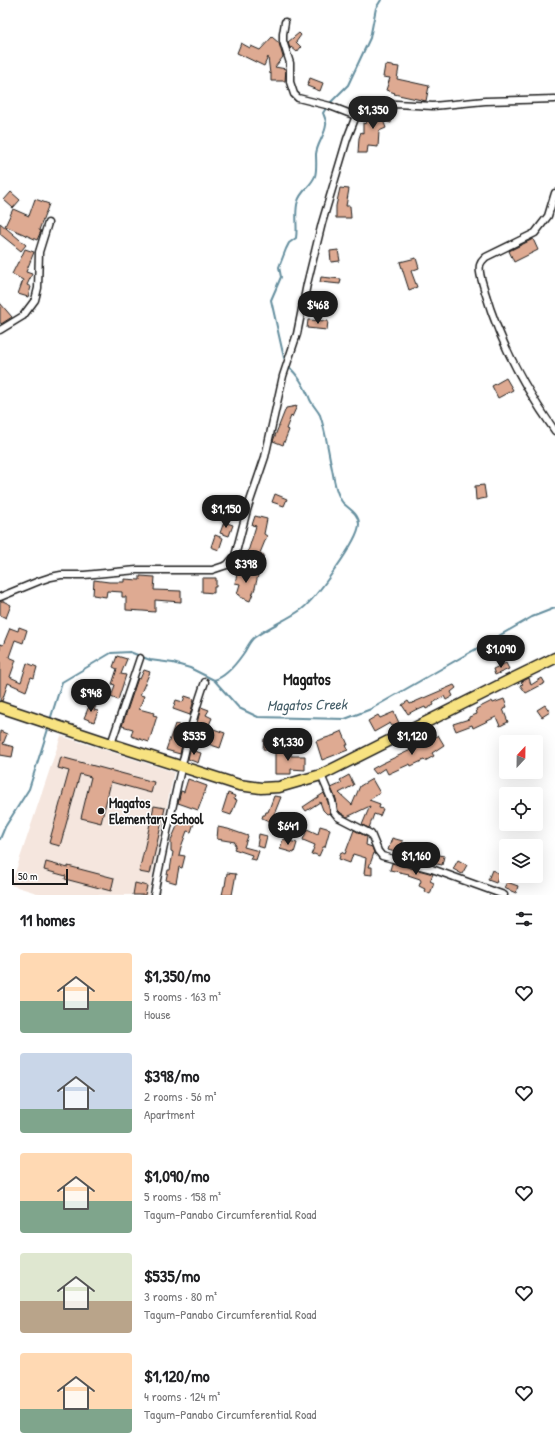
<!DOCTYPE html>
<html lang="en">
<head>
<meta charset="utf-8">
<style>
	body { margin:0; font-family:"Patrick Hand",sans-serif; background:#f6f6f6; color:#202124; height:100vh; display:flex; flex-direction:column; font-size:15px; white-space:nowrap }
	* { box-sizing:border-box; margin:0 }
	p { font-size:13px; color:#757577 }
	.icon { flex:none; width:22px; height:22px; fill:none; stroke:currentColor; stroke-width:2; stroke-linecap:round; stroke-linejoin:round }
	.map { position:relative; height:895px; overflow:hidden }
	.panel { display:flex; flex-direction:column; background:#fff; flex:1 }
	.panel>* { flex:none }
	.needle { width:26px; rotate:22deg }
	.tools { position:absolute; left:499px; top:735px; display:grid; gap:8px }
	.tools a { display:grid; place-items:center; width:44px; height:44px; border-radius:4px; background:#fff; box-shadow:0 4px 16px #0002; font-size:20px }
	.scale { position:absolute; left:12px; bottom:10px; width:56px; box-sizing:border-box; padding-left:4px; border:2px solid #1c1c1c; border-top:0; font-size:11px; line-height:14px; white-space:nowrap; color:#1c1c1c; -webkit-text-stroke:3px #fff; paint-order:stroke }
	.price { position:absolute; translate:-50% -34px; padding:0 9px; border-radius:14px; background:#1c1c1c; color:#fff; font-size:13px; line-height:26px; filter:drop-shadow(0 1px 2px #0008) }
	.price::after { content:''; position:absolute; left:50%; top:24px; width:12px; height:9px; margin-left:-6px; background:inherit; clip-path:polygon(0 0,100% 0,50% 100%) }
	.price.on { background:#222; color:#fff }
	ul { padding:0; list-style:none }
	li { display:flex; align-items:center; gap:12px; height:100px; padding:0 20px }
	li span { display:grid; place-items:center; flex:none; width:112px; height:80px; border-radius:4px; color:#555 }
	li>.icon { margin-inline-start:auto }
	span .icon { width:48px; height:48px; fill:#fffc; stroke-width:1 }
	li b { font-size:17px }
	h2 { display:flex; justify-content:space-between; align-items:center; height:48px; padding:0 20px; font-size:17px }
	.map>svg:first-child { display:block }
	.built { fill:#f5e6de }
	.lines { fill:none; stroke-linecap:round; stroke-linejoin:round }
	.stream { stroke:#658f9f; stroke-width:2 }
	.building { fill:#deaa92; stroke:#1c1c1c }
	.minor-casing { stroke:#1c1c1c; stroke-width:9 }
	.trunk-casing { stroke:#1c1c1c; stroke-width:13 }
	.minor { stroke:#fff; stroke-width:6 }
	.trunk { stroke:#f7e281; stroke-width:10 }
	.poi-dot { fill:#1c1c1c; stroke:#fff; stroke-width:1.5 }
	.labels { text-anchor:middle; stroke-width:3; stroke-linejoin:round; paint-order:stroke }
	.poi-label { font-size:14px; font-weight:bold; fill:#1c1c1c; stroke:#fff; text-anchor:start }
	.water-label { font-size:15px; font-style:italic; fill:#465f69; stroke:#fff }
	.quarter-label { font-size:16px; font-weight:bold; fill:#1c1c1c; stroke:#fff }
</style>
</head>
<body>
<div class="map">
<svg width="555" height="895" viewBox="0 0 555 895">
	<rect width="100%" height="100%" fill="#fff"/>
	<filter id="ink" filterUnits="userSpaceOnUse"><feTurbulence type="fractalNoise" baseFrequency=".025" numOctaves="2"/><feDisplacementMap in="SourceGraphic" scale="8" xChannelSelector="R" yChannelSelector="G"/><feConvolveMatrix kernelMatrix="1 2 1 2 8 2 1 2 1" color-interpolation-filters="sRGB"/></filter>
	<g filter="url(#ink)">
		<path class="built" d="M61,736l113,36 -26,123h-105l-32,-10z"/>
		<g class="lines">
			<path class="stream" d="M284,358l-13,-58 10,-23 -2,-10 7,-18 3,-6 7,-5c2,-12 -2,-26 2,-37 3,-10 13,-15 17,-25 2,-7 1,-15 1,-22 1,-10 9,-19 10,-29 1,-4 -2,-9 -3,-12l5,-8 20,-20 22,-47 6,-30 5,-8
				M214,680c12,-3 22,-16 29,-26 4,-5 6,-13 12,-17 15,-11 32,-17 47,-28 13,-10 57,-69 57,-85 0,-10 -10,-15 -16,-21 -7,-9 -9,-23 -11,-34 -4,-18 -6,-37 -12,-54 -3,-6 -9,-11 -11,-18 -7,-14 -9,-19 -20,-30
				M50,720l12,-38 49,-29 19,-1 20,8 23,3 17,5 24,12 25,28 19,9 87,2 26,-10 161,-92 23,-9
				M0,839l5,-12 24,-38 20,-63"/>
		</g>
		<path class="building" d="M299,33l2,2 -5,7 5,5 -4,5 -6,-5 -1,2 -2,-7z
			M272,37l7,6 4,14 -8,10 11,2 -1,12h-14v-8l-1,1 -2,-17 -4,9 -27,-13 4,-10 9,5 1,-2 9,4z
			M385,65l14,2 -2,12 32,7 -3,15 -32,-7 1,-1 -9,-3 4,-12 -7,-1z
			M310,78l13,5 -3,8 -13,-5z
			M382,110l10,1 -1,12 -8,-3 3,8 -7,3 -1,16 -10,-1 -1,7h-9l1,-15 2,-6 2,1v-10l3,1 3,-12 7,-1 6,3z
			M340,188l9,1 -3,17h4l1,12h-15v-12z
			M11,192l9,8 -7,8 -9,-8z
			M35,199l14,5 -10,26 2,1 -4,9 -32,-14 8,-17 16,7z
			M0,223l26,22 -5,6 -21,-17z
			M533,239l5,11 -24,12 -5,-11z
			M25,249l9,3 -8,20 6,2 -5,11 4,2 -3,10 -10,-3 5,-14 -11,-6 6,-12h1z
			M338,250l2,11 -9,1 -1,-11z
			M416,258l3,10 -8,3 6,16 -8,3 -9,-28z
			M321,277l20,2 -1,5 -20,-2z
			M0,303l12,14 -11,7 -1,-2z
			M308,320l20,1 -1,9 -20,-2z
			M506,378l7,12 -15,8 -6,-12z
			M297,406l-5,11 -1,-1 -5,13 3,1 -6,15 -10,-4 13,-33z
			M484,485l2,13 -10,2 -1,-14z
			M275,494l12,5 -3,7 -12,-4z
			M255,516l12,3 -3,15 3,2 -7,17 4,2 -3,8 -7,-3 -1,4 -8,-3 11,-35 -4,-1z
			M224,522l9,3 -4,11 -9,-3z
			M215,535l8,3 -4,12 -8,-3z
			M238,570l20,5 -3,13 -5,13 -10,-4v-2l-3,-1 3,-10 -5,-1z
			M140,576l15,1 -1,13 27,1v11l-26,-2v12l-12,-1 -17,-1v-13h-4v-5l-15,-1 -1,6 -13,-2 1,-15 15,2h15v-3l16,1z
			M202,578h14v9h-2v6l-12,-1z
			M0,601h3l8,4 -5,13 -6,-3z
			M19,627l8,3 -4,13 -8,-3 -6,17 7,3 -6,17 11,5 6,-19 10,4 -3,11 -3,-1 -5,14 -18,-8 -6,18h-2v-57l3,1 7,-17 8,3z
			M117,656l10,3 -6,15 5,1 -8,25 -7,-3 4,-12 -3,-1 5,-15 -4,-2z
			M506,663l3,6 -14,6 -2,-6z
			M144,670l6,2 -10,23 4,1 -5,13 15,4 -1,2 4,1 -8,26 -18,-6 2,-7 -11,-3 16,-48 2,1z
			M529,678l2,7 11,-7 3,5 -19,10 -6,-8 3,-1 -2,-2z
			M454,685l2,3 -5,4 2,4 -7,4 -2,-4 -11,7 1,2 -8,4 -1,-2 -7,3 -1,-1 -9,5 -6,-9 6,-4 2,3 9,-4z
			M185,696l9,3 -4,16 -17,-6 3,-9 7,2z
			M504,699l3,8 -4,2 5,13 -8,4 -4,-9 -23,11 -1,-3 -16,6 -3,-7 16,-5v-2l8,-3 -1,-5 16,-8 1,2z
			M90,704l6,2 -2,4 4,1 -4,11 -10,-4z
			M545,705l5,7 -8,5 -5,-7z
			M201,707l8,3 -3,5 6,3 -4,9 17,6 -5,15 -27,-9z
			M394,712l5,11 -7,3 -2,-3 -16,9 -6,-11 10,-6 2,3z
			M175,724l11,3 -6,27 -14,-4z
			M0,731l7,3 -4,10 11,3 -2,10 -12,-2z
			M342,731l6,14h-2l2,5 -26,10 -6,-19 19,-6v-1z
			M438,735l6,10 -12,8 2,3 -9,5 -1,-1 -13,6 -1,-2 -22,10 -3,-6 -9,6 -4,-5 9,-5 36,-17 -2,-3 10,-5 2,4z
			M264,739l10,1 -1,10 -10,-1z
			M275,749h16v7h14v14l-14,-1v5h-16z
			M190,750l11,3 -3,10 -10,-4z
			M61,757l93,25 -3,11 -40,-11 -10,41 -20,-5 10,-41 -11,-3 -20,72 -11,-3 20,-72 -11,-3z
			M349,775l5,10 -15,8 13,12 8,-19 12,-7 8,14 -11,7 11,4 -1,4 4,1 -3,7 -6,-2 -5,14 -7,-3 8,-19 -23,11 -6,-4 -3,-3 -2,-11 -5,-11 11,-5 -2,-3z
			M188,779l19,7 -9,24 -20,-7 3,-12 3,1z
			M228,793l7,3 -1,3 3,1 -6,15 -9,-3z
			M324,793l4,9 2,11 -3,1 -4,-4 -3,-8 -14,9 -3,-4z
			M274,796l7,1 -8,20 10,2 -2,11 -7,-1 2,-5 -14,-6 1,-3h2l1,-3h2z
			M154,806l11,2 -15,66 -11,-2z
			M178,816l16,7 -3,9 -4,-1 -6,16 -2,8 6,1 -3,12 -3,-1 -3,16 -10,-3 2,-10h2l3,-18 -2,-1v-11l7,-16 -3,-2z
			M320,826l10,3 -5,18h-2l-4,9 -5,-2 -3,1 4,-10 -12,-5 4,-11 11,5z
			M218,827l10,2 20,7 -4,11 15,4 -3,9 -6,-1 2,-4 -18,-6 2,-4 -2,-1 1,-2 -18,-3z
			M354,830l13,7 -1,8 6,2 2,6 -5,14h3v8l-8,-1 2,-16 -13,-4 -3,9 -11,-4 2,-7 4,2z
			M259,834l8,2 -3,12 -7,-2z
			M392,838l11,3 -1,3 17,7 -3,7 -28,-8z
			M283,839l14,4 -3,10 -14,-4z
			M430,853l14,3 -2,9 -15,-3z
			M458,860l9,5 -5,9 -9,-5z
			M46,862l22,6v-2l46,12 -3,13 -46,-12 1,-3 -22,-6z
			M392,863l41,11 -3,7 4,2 -4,11 -6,-3 1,-2 -6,-3 2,-5 -1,-2 -12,-4 1,-1 -19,-4z
			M492,870l8,4 -4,9 -8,-3z
			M227,873l9,1 -4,21h-10l2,-9h1z
			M507,882l11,4 -2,7 -12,-5z
			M135,883l12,3 -2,9h-12z"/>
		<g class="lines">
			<g class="minor-casing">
				<path id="minor" d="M285,22l-2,12v7l7,22v19l4,12 4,4 32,8 26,10
					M555,193l-7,23 -13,17 -49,24c-3,3 -5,4 -6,8 -2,8 3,18 5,27 14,48 41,98 70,139
					M0,330l23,-14 12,-16 3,-12 1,-36 9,-29
					M0,597l39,-16 12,-4 10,-2h23l53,-5h75l15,-5 8,-9 12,-46 18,-53 18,-81 14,-42 10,-50 15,-61 25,-84 9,-23 11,-8 13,-2 16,-2 37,2 52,-5 70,-2
					M111,744l29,-86
					M321,775l11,26 2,11 4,5 33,17 7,17 4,5 50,13 72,26
					M154,895c7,-38 16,-76 24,-113 8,-34 15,-68 27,-100"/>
			</g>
			<g class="trunk-casing">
				<path id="trunk" d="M0,707l111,37 128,41 22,3 18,-1 42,-12 189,-95 45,-22"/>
			</g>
			<use href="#minor" class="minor"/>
			<use href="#trunk" class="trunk"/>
		</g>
	</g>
	<circle class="poi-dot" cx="101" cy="811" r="4"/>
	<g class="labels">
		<g class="poi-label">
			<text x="109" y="808">Magatos<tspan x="109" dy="16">Elementary School</tspan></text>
		</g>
		<g class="water-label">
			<text transform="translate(307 705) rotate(-1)" y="5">Magatos Creek</text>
		</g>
		<g class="quarter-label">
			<text x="307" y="685">Magatos</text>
		</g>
	</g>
</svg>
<div class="tools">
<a><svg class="needle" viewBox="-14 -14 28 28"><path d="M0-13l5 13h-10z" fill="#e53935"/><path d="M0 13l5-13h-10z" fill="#757577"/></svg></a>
<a><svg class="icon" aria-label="locate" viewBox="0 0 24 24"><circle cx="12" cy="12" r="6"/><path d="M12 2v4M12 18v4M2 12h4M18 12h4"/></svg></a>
<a><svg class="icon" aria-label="layers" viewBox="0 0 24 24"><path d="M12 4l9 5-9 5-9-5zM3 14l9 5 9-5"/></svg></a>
</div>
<div class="scale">50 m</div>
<b class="price on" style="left:373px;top:130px">$1,350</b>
<b class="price" style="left:318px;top:325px">$468</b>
<b class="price" style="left:226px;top:529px">$1,150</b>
<b class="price" style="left:246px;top:584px">$398</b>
<b class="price" style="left:501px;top:669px">$1,090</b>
<b class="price" style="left:91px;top:713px">$948</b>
<b class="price" style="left:194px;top:756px">$535</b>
<b class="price" style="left:412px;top:756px">$1,120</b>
<b class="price" style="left:288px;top:762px">$1,330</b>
<b class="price" style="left:288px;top:846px">$641</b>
<b class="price" style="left:416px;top:876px">$1,160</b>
</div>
<section class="panel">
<h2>11 homes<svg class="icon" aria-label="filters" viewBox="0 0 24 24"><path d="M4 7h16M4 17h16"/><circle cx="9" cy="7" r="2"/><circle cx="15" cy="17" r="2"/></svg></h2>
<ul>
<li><span style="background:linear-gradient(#ffd9b3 60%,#7fa58c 0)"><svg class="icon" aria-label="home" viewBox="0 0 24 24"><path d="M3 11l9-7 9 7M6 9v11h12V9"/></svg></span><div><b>$1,350/mo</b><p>5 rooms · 163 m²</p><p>House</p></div><svg class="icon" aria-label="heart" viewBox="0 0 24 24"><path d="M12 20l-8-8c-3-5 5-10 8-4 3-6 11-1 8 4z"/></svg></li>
<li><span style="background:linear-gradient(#c9d6e8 70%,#7fa58c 0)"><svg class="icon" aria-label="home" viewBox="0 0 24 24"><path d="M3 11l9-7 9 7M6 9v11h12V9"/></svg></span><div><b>$398/mo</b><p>2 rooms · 56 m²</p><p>Apartment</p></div><svg class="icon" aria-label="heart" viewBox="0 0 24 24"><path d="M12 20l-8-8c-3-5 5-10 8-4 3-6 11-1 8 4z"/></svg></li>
<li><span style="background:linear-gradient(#ffd9b3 60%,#7fa58c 0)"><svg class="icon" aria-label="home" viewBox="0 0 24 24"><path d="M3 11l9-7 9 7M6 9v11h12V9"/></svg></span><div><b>$1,090/mo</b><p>5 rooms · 158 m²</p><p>Tagum-Panabo Circumferential Road</p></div><svg class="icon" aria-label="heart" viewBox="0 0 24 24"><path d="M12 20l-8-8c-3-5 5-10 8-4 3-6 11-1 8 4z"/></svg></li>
<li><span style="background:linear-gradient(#dfe7d0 60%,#b9a48a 0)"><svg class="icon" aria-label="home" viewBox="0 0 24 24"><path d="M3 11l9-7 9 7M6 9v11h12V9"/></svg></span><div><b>$535/mo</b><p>3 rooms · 80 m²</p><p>Tagum-Panabo Circumferential Road</p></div><svg class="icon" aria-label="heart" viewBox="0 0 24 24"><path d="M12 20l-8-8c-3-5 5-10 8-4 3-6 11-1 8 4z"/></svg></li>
<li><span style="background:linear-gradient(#ffd9b3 70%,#7fa58c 0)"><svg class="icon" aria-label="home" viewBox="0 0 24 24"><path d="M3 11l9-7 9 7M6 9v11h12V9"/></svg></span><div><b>$1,120/mo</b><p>4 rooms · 124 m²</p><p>Tagum-Panabo Circumferential Road</p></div><svg class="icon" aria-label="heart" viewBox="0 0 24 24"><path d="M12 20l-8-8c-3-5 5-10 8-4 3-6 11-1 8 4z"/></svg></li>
</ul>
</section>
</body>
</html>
